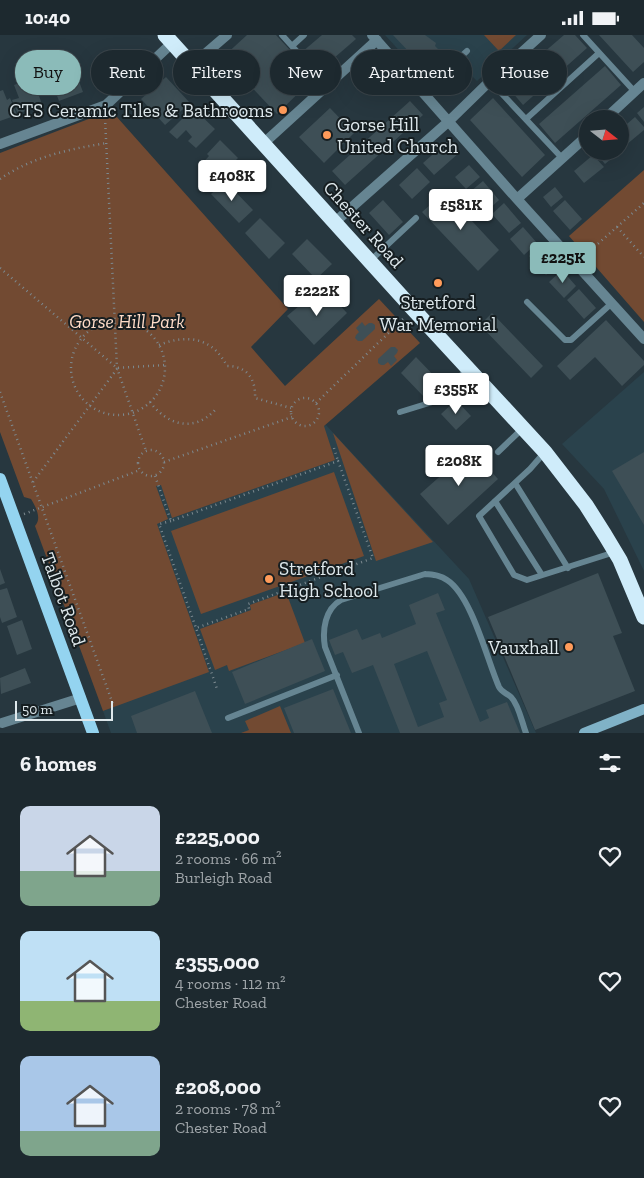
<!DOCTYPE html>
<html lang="en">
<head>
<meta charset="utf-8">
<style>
	body { margin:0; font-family:"Zilla Slab",serif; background:#253137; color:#f1f3f6; height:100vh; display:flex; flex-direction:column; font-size:19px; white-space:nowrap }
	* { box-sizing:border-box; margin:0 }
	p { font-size:16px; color:#a0a6aa }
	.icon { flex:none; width:28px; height:28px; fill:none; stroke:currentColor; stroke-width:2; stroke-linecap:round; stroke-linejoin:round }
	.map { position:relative; height:698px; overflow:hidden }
	.drawer { display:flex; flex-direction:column; background:#1d292f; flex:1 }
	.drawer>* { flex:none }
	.banner { position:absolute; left:15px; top:15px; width:615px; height:45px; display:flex; gap:10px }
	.needle { width:32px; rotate:107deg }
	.buttons { position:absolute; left:579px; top:75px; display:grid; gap:10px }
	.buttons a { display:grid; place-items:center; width:50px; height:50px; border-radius:50%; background:#1d292f; box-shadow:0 5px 20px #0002,0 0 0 1px #3b454b; font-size:25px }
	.scale { position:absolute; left:15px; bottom:12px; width:98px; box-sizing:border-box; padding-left:5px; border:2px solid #dee8ec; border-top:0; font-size:14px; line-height:18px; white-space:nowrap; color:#dee8ec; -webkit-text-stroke:4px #161e21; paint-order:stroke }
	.price { position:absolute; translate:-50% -42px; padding:0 11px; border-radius:5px; background:#fff; color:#222; font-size:16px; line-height:32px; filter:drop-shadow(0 1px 2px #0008) }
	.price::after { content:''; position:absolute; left:50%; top:30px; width:15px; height:11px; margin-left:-8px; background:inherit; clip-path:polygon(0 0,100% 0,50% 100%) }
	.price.selected { background:#8bbbb9; color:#111 }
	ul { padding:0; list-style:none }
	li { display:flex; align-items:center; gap:15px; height:125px; padding:0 20px }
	li span { display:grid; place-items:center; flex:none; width:140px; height:100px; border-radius:10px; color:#555 }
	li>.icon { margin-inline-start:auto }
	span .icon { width:60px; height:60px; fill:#fffc; stroke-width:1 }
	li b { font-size:21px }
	h2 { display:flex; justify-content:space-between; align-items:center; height:60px; padding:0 20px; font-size:21px }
	.chip { padding:0 18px; border-radius:22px; background:#1d292f; box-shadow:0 5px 20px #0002,0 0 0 1px #3b454b; font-size:18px; line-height:45px }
	.chip.selected { background:#8bbbb9; color:#111 }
	.status { display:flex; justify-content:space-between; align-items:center; height:35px; padding:0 25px; background:#1d292f; direction:ltr }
	.status svg { height:14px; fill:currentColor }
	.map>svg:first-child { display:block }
	.built { fill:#2a424c }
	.green { fill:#724a32 }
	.building { fill:#3e4f56; fill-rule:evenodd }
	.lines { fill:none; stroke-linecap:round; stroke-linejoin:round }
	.path { stroke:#7d8a90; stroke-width:2.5; stroke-dasharray:1 4; stroke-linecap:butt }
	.lane { stroke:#668592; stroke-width:6 }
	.street { stroke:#668592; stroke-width:10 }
	.secondary { stroke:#80b2c7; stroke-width:10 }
	.primary { stroke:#94d4f0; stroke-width:12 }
	.highway { stroke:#cfecfa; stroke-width:15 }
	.poi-dot { fill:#ff9b5a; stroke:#161e21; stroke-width:2 }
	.labels { text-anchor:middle; stroke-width:4; stroke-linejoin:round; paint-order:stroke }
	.poi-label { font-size:19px; fill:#dee8ec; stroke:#161e21; text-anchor:end }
	.street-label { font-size:19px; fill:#dee8ec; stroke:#161e21 }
	.park-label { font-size:19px; font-style:italic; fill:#ffdcc8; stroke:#161e21 }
</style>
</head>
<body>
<div class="status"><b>10:40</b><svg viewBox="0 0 49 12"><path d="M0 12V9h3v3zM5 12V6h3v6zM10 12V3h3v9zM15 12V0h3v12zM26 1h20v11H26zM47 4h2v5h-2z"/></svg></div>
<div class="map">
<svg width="644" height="698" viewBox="0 0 644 698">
	<rect width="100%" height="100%" fill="#27373f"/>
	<path class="built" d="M385,0h142l-50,46 -13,-13 -27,24z
		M644,337v199l-40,-82 -42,-45z
		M326,390l143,154 67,154h-425l-8,-22 13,-5 40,-220z"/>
	<path class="green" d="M484,0h32l-17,16z
		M99,80l17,1 172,193 -37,38 34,39 94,-87 41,44 -96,83 11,34 -163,58 -11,-33 -5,1 12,33 -11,5 52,148 -106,39 -68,-185c7,-7 1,-19 -4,-27l-7,-2 -24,-65v-279z
		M644,135v152l-75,-86z
		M333,398l100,109 -57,19z
		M334,437l30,84 -163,58 -30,-83z
		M286,557l19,51 -76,28 -2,-6 -12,5 -15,-41 51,-19 -1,-5z
		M280,671l11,27h-50l8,-3 -4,-9z"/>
	<path class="building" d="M247,0h29l39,42 -38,37 -54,-57z
		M322,0h30l4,4 -37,32 -17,-19z
		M393,0h32l11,8 -1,3 10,10 -1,3 -11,11h-3l-17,-17 -2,1z
		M564,0h11l12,13 -64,57 -17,-20z
		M599,0h33l12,13v14l-11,10z
		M605,31l16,19 -66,58 -16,-19z
		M69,33l4,10 4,-2 6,16 -24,9 -5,-13 6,-3 -4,-12z
		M166,42l24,26 -25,22 -24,-26z
		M28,45l4,10 4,-2 6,16 -24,10 -6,-14 7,-2 -5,-13z
		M3,55l4,10 3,-2 7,17 -17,6v-30z
		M493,63l52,57 -23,22 -52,-57z
		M410,66l13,14 -78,70 -13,-14z
		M644,72v15l-7,-9z
		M193,73l22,21 -19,19 -8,-7 4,-4 -6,-7 -9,9 -8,-7z
		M330,73l24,25 -30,30 -25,-26z
		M635,82l9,10v3l-18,15 -6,-7v-8z
		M220,105l18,18 -15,15 -3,-4 -9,10 -12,-12 10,-11 -2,-2z
		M449,105l11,12 -26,23 -11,-12z
		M620,107l4,6 -19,16 -11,-13h26z
		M593,120l11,12 -20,16 -10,-12z
		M469,130l11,12 -14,12 -11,-12z
		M417,133l13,14 -18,17 -13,-14z
		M225,146l28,29 -14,13 -28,-29z
		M483,146l16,19 -12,11 -16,-20z
		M555,152l8,10 -12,10 -8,-10z
		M445,157l54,58 -21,21 -56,-59z
		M383,165l20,22 -14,13 -20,-22z
		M565,165l17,19 -12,11 -17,-19z
		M504,168l17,20 -12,10 -17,-19z
		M260,183l25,25 -16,16 -24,-26z
		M523,192l14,16 -13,12 -14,-16z
		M307,204l25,25 -16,15 -24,-25z
		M541,210l16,19 -11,11 -17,-19z
		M562,235l14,16 -12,12 -15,-16z
		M579,254l17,19 -12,11 -17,-19z
		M320,259l4,4 5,-4 18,19 -33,32 -27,-29 18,-15 3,4z
		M492,278l51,53 -12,12 -51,-53z
		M606,285l38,41v4l-22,21 -27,-29 -25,23 -13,-14z
		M362,287l3,4 4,-3h3l3,2v4l-13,12h-4l-3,-3 1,-3 3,-3 -3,-4z
		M391,312h4l3,3 -1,3 -3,3 3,4 -6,6 -3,-4 -4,3h-3l-3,-2v-4z
		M416,322l25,26 -16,15 -24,-25z
		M456,365l15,16 -15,14 -15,-16z
		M471,414l27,30 -50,46 -28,-31z
		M644,417v73l-32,-54z
		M0,534l5,14 -5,2z
		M598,538l24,60 -9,3 22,55 -100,39 -47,-113z
		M7,553l10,29 -15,6 -2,-6v-27z
		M438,558l7,17 -9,3 44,109 9,-4 -3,-8 21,-8 13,31h-120l-27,-68 -21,8 -9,-21 -8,3 -6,-15 28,-11 5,11 18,-7 2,5 34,-14 -7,-19zM427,616l20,49 -8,3 5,14 -26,10 -24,-63z
		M22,585l10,29 -15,6 -10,-29z
		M312,604l13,32 -80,33 -13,-32z
		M25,633l6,15 -30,11 -1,-16z
		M333,654l18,44h-57l-10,-25z
		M195,656l17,42h-75l-6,-17z"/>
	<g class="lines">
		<path class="path" d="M105,83l12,250 29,83
			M0,144c32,-22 69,-30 107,-36
			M617,192l27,30
			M583,222l61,-54
			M0,233l117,100 48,-3
			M71 333a47 47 0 1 1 94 0a47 47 0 1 1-94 0Z
			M159,310c28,-11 53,-8 68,21 20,0 29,13 28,32l36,10
			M0,357l114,315
			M291 377a14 14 0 1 1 28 0a14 14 0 1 1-28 0Z
			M150,367c17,23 44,31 65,8
			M316,368l87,-84
			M334,413l4,13
			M138 428a13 13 0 1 1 26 0a13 13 0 1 1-26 0Z
			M164,427l128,-45
			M155,441l16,45 167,-60 35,97 -125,46 1,5 -53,19 21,61
			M33,447l84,-113
			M24,479l116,-44
			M171,486l-12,3 37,104"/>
		<path class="lane" d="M282,0l46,51
			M583,0l52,57
			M292,11l12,-11
			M490,46l72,77
			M422,57l45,-41
			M526,84l73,-66
			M370,226l46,-43
			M527,267l38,38h6l41,-37
			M400,377l39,-12 28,-31
			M498,417l24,-23
			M544,418l-14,16 -51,47 35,59 13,5 88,-28
			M515,448l53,85
			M495,466l47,74
			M228,683l109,-43
			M359,698l-34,-86c-3,-17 0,-38 16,-47l84,-26c9,1 15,1 22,6 25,16 40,80 52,107 3,6 8,6 12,10 8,8 11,26 15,36"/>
		<path class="street" d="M372,0l145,164 127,140
			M192,30l35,-30
			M605,84l39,-36
			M264,108l113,-103
			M0,109l106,-39 66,-62
			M517,164l71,-64
			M335,187l113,-100 42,-41 51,-46
			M2,688l79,-25"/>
		<path class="secondary" d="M584,698l60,-24"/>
		<path class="primary" d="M0,444l93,254"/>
		<path class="highway" d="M165,0l248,274 132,143 41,53 19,30 15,25 24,57"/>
	</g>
	<g class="poi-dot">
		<circle cx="283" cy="75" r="5"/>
		<circle cx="327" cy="100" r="5"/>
		<circle cx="438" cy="248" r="5"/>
		<circle cx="269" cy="544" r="5"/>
		<circle cx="569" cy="612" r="5"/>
	</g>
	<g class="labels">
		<g class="poi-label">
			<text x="273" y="82">CTS Ceramic Tiles &amp; Bathrooms</text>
			<text x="337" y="96" text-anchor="start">Gorse Hill<tspan x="337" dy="22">United Church</tspan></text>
			<text x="438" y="274" text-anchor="middle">Stretford<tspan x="438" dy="22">War Memorial</tspan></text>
			<text x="279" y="540" text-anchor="start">Stretford<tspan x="279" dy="22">High School</tspan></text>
			<text x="559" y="619">Vauxhall</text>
		</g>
		<g class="street-label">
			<text transform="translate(364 189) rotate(48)" y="7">Chester Road</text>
			<text transform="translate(64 564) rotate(70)" y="7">Talbot Road</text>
		</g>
		<g class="park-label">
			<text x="127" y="293">Gorse Hill Park</text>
		</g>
	</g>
</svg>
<div class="buttons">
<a><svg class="needle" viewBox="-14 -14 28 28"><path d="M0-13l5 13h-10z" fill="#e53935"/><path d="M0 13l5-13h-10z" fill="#a0a6aa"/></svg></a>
</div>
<div class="scale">50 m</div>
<b class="price" style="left:232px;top:167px">£408K</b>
<b class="price" style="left:461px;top:196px">£581K</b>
<b class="price selected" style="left:563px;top:249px">£225K</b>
<b class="price" style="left:317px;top:282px">£222K</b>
<b class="price" style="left:456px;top:380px">£355K</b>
<b class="price" style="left:459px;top:452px">£208K</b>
<div class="banner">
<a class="chip selected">Buy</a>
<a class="chip">Rent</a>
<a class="chip">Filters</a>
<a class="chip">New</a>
<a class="chip">Apartment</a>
<a class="chip">House</a>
</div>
</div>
<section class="drawer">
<h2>6 homes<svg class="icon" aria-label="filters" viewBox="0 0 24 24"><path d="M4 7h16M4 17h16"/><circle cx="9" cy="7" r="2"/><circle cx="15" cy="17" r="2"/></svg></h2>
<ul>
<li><span style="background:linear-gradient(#c9d6e8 65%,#7fa58c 0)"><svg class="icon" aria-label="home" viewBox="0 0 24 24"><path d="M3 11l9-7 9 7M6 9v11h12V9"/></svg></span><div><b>£225,000</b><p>2 rooms · 66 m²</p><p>Burleigh Road</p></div><svg class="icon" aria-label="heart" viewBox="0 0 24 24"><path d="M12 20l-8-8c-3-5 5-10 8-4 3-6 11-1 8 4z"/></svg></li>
<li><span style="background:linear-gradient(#bfe0f5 70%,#8fb573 0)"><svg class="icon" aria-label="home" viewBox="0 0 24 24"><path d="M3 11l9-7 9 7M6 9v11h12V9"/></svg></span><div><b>£355,000</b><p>4 rooms · 112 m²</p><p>Chester Road</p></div><svg class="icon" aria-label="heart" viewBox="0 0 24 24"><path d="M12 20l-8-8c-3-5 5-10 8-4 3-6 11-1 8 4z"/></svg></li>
<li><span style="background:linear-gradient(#a9c7e8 75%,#7fa58c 0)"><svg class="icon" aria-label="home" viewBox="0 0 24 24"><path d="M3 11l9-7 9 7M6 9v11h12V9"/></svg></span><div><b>£208,000</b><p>2 rooms · 78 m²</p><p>Chester Road</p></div><svg class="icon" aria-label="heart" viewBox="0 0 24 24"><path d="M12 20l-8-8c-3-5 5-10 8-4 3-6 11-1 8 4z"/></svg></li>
</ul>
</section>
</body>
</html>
